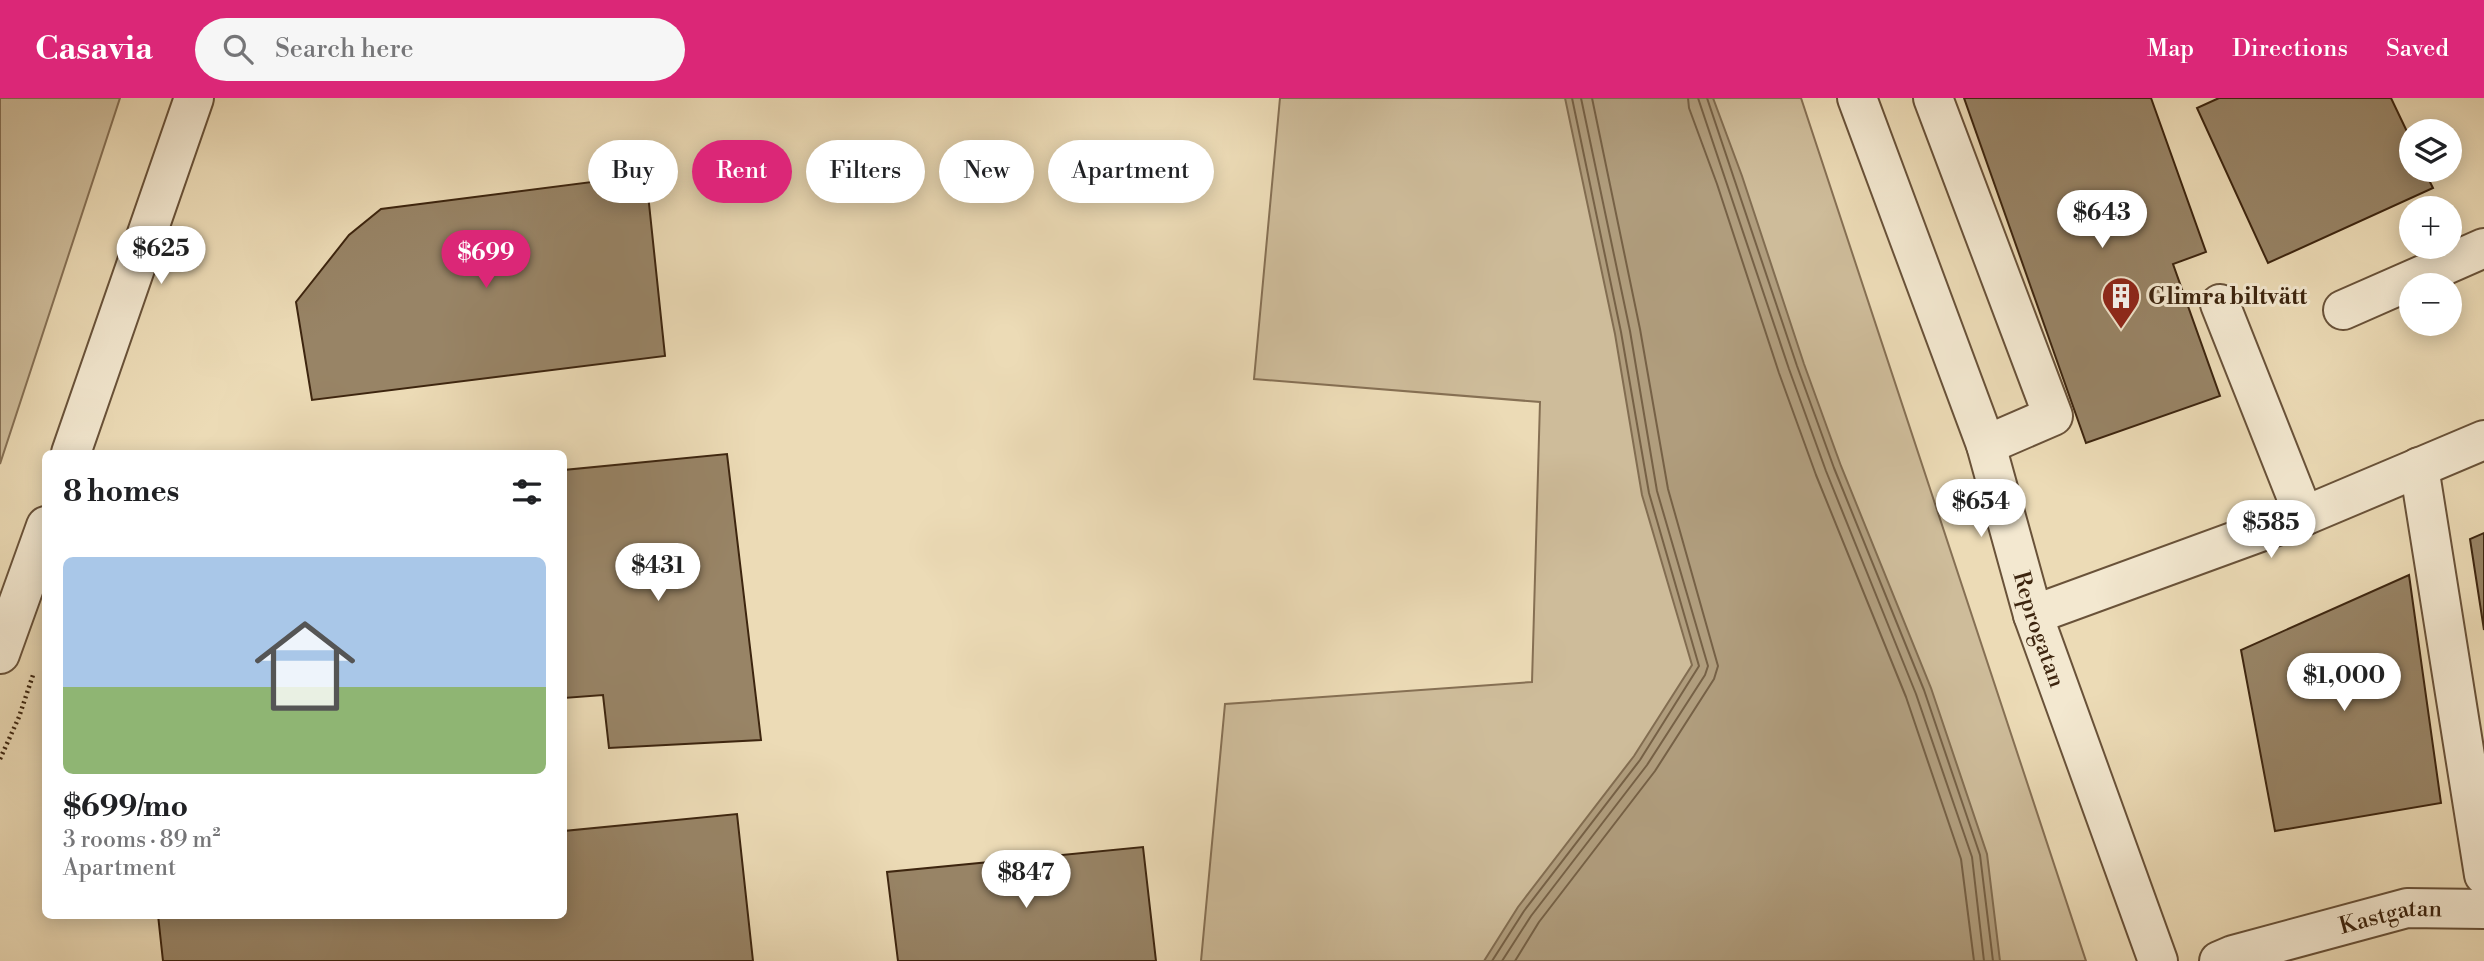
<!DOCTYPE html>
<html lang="en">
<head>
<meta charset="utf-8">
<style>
	body { margin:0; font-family:"Libre Bodoni",serif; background:#f6f6f6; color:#202124; height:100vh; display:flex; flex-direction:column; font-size:26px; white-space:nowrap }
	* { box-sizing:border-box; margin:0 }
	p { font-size:23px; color:#757577 }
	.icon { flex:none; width:38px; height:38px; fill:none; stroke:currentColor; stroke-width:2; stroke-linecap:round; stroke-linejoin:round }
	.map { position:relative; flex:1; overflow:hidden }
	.details { position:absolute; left:42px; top:352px; width:525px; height:469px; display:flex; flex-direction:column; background:#fff; border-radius:10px; box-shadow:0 4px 18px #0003 }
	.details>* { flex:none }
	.top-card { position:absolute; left:588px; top:42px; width:665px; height:63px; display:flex; gap:14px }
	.buttons { position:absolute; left:2399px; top:21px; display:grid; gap:14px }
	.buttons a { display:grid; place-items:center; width:63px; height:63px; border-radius:50%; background:#fff; box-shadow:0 4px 18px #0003; font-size:35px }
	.price { position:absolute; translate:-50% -60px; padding:0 16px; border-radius:24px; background:#fff; color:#222; font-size:23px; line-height:46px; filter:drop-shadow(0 2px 4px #0008) }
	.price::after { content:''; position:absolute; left:50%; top:42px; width:21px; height:16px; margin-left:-10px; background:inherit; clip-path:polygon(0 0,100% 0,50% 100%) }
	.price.on { background:#db2777; color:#fff }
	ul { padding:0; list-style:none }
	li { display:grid; align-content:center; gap:14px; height:371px; padding:0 21px }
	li+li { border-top:2px solid #e0e0e0 }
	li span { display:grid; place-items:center; height:217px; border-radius:10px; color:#555 }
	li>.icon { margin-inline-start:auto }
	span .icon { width:126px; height:126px; fill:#fffc; stroke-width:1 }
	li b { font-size:30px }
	h2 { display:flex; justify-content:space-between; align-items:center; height:84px; padding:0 21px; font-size:30px }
	.pill { padding:0 24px; border-radius:32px; background:#fff; box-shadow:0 4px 18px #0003; font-size:24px; line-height:63px }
	.pill.on { background:#db2777; color:#fff }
	header { display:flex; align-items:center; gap:42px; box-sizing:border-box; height:98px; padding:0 35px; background:#db2777; color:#fff }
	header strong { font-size:33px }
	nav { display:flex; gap:38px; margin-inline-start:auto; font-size:24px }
	.search { width:490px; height:63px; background:#f6f6f6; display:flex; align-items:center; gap:18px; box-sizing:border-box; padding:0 24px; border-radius:38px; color:#757577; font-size:26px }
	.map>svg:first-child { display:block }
	.green { fill:#cebc9a; stroke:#867054; stroke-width:2 }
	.water { fill:#b09d7d; stroke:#826d51; stroke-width:2 }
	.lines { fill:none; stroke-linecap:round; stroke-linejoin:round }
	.shore { stroke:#766146; stroke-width:2 }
	.building { fill:#988466; stroke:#3d250f; stroke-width:2 }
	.minor-casing { stroke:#695239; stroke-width:42 }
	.path { stroke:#3d250f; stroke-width:4.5; stroke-dasharray:2 3.5; stroke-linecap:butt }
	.minor { stroke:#f3e8d0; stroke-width:38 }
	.labels { text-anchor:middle; stroke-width:6; stroke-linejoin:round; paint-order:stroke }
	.poi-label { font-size:23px; font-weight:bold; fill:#3d250f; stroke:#f3e8d0; text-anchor:start }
	.street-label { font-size:23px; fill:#3d250f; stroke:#f3e8d0 }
</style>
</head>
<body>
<header>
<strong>Casavia</strong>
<div class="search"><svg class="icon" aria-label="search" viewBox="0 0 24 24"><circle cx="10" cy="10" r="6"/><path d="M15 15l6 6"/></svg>Search here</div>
<nav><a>Map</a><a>Directions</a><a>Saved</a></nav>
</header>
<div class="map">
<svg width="2484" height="863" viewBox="0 0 2484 863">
	<rect width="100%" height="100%" fill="#ecdbb6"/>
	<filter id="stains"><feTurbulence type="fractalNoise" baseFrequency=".00286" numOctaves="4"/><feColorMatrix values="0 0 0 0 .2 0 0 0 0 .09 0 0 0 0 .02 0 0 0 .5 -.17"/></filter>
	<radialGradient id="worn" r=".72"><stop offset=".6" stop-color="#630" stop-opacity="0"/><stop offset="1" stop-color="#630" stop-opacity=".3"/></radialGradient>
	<path class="green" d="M0,0h120l-120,366z
		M1280,0h521l285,863h-885l24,-257 307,-22 8,-280 -286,-23z"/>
	<path class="water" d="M1565,0h148l29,78 62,188 37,102 90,222 56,166 13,107h-516l34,-54 116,-151 58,-91 -50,-170 -27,-161z"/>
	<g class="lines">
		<path class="shore" d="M1688,0l1,10 28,76 62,189 37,102 90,222 55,162 13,102
			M1698,0l91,271 37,102 90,223 56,163 12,104
			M1707,0l90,268 37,102 90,222 56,165 13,106
			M1492,863l32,-50 116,-151 59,-94 -50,-173 -28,-161 -49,-234
			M1502,863l29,-45 116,-151 58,-90 3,-9 -51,-175 -27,-160 -49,-233
			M1515,863l24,-39 116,-151 59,-92 4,-13 -50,-177 -28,-160 -48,-231"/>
	</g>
	<path class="building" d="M1964,0h187l55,154 -33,12 47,132 -134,47z
		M2219,0h172l21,44v28h12l9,18 -165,75 -71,-155z
		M646,77l19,181 -353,44 -16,-98 53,-67 32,-26z
		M727,356l34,286 -152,8 -6,-53 -39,3v-228z
		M2484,435v97l-14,-91z
		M2409,477l32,228 -166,28 -34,-181z
		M737,716l16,147h-590l-5,-46h406v-84z
		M1143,749l13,114h-258l-11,-89z"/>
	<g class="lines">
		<g class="minor-casing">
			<g id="minor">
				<path id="s1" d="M1857,0l129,347 47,170 125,346"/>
				<path d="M1933,0l120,318 -67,29"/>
				<path d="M2220,206l84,212"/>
				<path d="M2343,212l141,-62"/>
				<path d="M71,355l123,-355"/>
				<path d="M2419,369l65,408"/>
				<path d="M2033,517l271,-99 180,-76"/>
				<path d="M0,556l46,-128"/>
				<path id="s2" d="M2219,863l14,-6 174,-47 77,1"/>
			</g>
		</g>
		<path class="path" d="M0,661l19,-42 15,-45"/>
		<use href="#minor" class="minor"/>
	</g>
	<defs>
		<g id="building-pin" transform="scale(2.0125)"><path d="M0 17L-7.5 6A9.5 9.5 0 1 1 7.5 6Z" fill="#8f2418" stroke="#f3e8d0"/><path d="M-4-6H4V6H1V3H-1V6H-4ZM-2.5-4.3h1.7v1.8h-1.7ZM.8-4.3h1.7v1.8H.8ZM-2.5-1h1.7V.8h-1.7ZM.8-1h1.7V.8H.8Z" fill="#fff"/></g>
	</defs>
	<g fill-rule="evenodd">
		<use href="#building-pin" x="2121" y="198"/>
	</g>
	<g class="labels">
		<g class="poi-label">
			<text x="2148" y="206">Glimra biltvätt</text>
		</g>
		<g class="street-label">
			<text dy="8" stroke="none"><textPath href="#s1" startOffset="562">Reprogatan</textPath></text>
			<text dy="8" stroke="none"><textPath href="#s2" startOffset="178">Kastgatan</textPath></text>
		</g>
	</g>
	<rect width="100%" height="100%" filter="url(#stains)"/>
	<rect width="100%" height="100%" fill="url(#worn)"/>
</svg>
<div class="buttons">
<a><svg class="icon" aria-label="layers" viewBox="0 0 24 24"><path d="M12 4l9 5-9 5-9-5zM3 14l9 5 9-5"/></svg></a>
<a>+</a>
<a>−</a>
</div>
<b class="price" style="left:2102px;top:152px">$643</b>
<b class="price" style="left:161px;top:188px">$625</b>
<b class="price on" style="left:486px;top:192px">$699</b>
<b class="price" style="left:1981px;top:441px">$654</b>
<b class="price" style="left:2271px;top:462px">$585</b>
<b class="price" style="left:658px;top:505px">$431</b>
<b class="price" style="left:2344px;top:615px">$1,000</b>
<b class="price" style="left:1026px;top:812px">$847</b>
<div class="top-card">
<a class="pill">Buy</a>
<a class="pill on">Rent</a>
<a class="pill">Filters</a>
<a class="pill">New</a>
<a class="pill">Apartment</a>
</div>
<section class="details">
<h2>8 homes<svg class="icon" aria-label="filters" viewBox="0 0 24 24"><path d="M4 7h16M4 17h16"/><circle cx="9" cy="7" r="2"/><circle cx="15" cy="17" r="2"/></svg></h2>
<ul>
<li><span style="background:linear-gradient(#a9c7e8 60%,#8fb573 0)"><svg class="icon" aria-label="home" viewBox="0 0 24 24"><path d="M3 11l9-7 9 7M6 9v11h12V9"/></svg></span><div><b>$699/mo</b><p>3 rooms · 89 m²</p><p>Apartment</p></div></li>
</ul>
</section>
</div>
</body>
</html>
